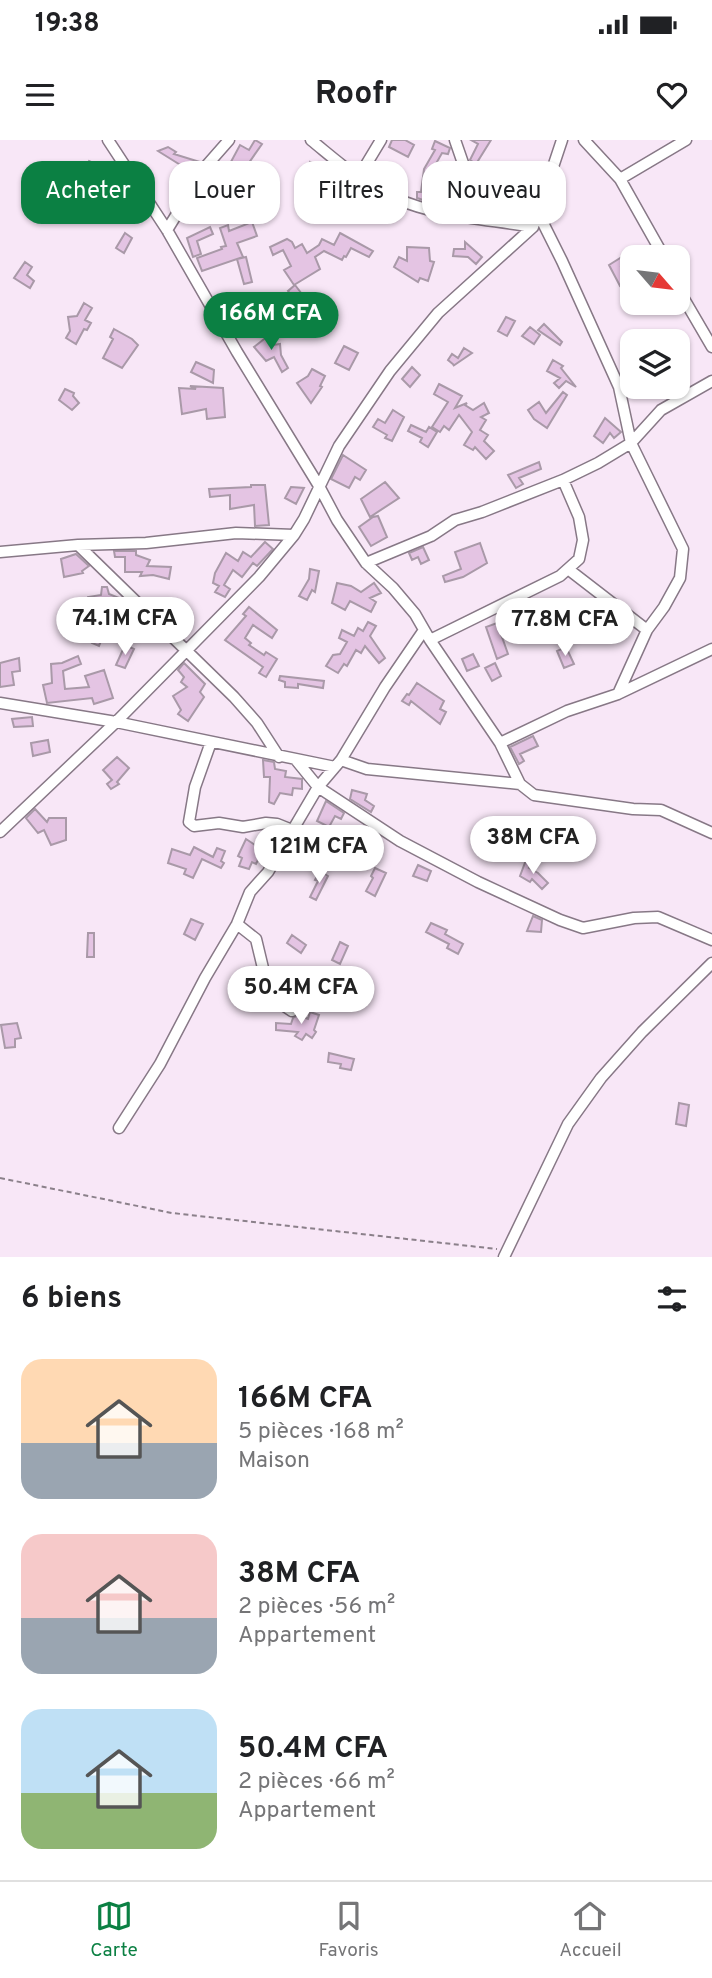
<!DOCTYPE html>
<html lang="fr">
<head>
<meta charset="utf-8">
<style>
	body { margin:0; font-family:Overpass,sans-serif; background:#f6f6f6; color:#202124; height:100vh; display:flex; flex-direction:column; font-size:26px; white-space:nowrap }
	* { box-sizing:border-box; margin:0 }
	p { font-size:23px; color:#757577 }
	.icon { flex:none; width:38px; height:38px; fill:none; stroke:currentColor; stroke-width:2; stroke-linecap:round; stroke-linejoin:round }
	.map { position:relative; height:1117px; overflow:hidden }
	.panel { display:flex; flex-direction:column; background:#fff; flex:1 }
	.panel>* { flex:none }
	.top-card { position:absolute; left:21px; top:21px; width:670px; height:63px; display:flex; gap:14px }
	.needle { width:46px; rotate:118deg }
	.tools { position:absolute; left:620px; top:105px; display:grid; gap:14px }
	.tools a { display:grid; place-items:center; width:70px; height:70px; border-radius:14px; background:#fff; box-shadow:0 2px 5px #0004; font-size:35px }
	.price { position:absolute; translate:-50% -60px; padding:0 16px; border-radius:24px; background:#fff; color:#222; font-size:23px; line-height:46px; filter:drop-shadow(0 2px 4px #0008) }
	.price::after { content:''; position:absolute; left:50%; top:42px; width:21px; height:16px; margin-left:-10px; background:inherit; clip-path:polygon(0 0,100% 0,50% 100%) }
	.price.current { background:#0b8043; color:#fff }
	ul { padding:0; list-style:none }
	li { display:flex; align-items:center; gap:21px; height:175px; padding:0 21px }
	li span { display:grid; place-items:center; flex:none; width:196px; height:140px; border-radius:21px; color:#555 }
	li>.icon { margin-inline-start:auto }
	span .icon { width:84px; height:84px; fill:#fffc; stroke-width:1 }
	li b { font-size:30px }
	h2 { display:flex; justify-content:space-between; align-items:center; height:84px; padding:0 21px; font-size:30px }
	.tag { padding:0 24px; border-radius:21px; background:#fff; box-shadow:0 2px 5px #0004; font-size:24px; line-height:63px }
	.tag.current { background:#0b8043; color:#fff }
	.status { display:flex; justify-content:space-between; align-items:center; height:49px; padding:0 35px; background:#fff; direction:ltr }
	.status svg { height:19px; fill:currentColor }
	header { display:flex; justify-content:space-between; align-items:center; height:91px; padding:0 21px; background:#fff; font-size:32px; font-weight:700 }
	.dock { display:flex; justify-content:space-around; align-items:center; height:98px; border-top:2px solid #e0e0e0; background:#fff; font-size:19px; color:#757577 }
	.dock a { display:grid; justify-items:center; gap:4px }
	.dock .current { color:#0b8043 }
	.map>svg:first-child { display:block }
	.building { fill:#e4c4e3; stroke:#a999a8; stroke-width:2 }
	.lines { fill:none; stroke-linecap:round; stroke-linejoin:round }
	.minor-casing { stroke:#877886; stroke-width:13 }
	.path { stroke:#8b808a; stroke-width:2; stroke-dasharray:5 3.5; stroke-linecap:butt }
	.minor { stroke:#fff; stroke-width:10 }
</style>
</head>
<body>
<div class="status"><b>19:38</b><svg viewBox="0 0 49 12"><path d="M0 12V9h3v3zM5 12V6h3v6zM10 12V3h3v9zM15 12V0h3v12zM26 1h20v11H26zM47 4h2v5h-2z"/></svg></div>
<header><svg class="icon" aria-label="menu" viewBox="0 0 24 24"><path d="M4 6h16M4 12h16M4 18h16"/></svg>Roofr<svg class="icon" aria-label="heart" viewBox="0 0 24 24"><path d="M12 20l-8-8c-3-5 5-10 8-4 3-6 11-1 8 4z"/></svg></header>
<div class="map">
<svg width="712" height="1117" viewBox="0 0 712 1117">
	<rect width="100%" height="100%" fill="#f8e7f7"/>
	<path class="building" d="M255,0l7,4 -16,23 4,2 -4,7 -8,-5 -2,5 -10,-5 14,-26 9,5z
		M392,0h13l9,5 -6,12 -19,-10z
		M471,0h20l-15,24 -6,-4 8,-16z
		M435,1l15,7 -2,6 -6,-1 -9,16 -4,33 -12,-4v-6h4l3,-23 11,-19 -3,-1z
		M168,7l8,5 -2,2 26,8 -20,27 -9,-6 11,-17 -24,-15z
		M89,21l10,5 -8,16 -10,-5z
		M310,22l10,5 -4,15 20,11 -2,4 -33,-13z
		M529,35l7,3 -10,29 -7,-2z
		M253,63l7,6 -9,10 6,17 -20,7 6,14 -41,14 -5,-13 25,-9 -1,-2 5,-1 -6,-18 8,-3 1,6 18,-7 -7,-6z
		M210,87l3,7 -16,7 4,13 -8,3 -6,-19z
		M125,93l7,5 -8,15 -8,-5z
		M340,93l33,18 -4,6 -18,-9 -5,9 -2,-1 -2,4 -18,-9 -9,6 5,12 -26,16 -10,-15 7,-4 -8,-16 -10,5 -3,-8 17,-8 5,3 3,6 7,-4 5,9 12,-8 3,-6 12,6z
		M465,102l17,15 -6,7 -8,-7 -15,-1 1,-7h11z
		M407,107l22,1 1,13 4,1 -6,19 -8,-3 -2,4 -24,-15 5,-10 8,4z
		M625,115l4,6 -8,6 7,15 -8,4 -11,-21z
		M246,117l6,25 -8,2 -7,-25z
		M25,122l7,5 -5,8 7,6 -4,7 -16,-10z
		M295,145l10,13 -7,6 -10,-13z
		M84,163l8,5 -7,12 6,3 -4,7 -3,-1 -8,15 -10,-6 4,-7 -2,-14 9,-1z
		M506,177l9,4 -8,15 -9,-5z
		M544,184l18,18 -2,3 -22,-15z
		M530,187l10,8 -6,9 -12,-8z
		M114,189l18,10 6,6 -16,23 -19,-10 10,-19 -3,-2z
		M268,196l5,9 7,-1 1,11 7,13 -6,4 -8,-15 -8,4 -12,-14z
		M344,206l14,7 -9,17 -14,-7z
		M464,208l8,5 -19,13 1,-1 -6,-5 4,-6 6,4z
		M553,220l10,6 -2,2 15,19 -10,-6 -7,7 -5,-5 6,-5 -13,-7z
		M196,222l18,8 -1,13 -22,-11z
		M412,227l8,8 -10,12 -8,-8z
		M312,229l13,7 -5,10 2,1 -11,16 -14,-20 11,-7z
		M439,244l23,12 -7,12 12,-5 -2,2 8,5 11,-7 5,10 -8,4 5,3 -6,10 8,5 -4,6 10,10 -8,8 -11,-12 -2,3 -9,-5 8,-13 -13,-17 -10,15 -5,-4 -4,6 -8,-5 16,-25 -14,-8z
		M190,246l33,2 2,29 -18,2 -1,-10 -24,5 -3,-26 17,1z
		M65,249l9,4 -1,3 6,7 -7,7 -13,-10z
		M563,252l4,3 -20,33 -13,-9 -6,-9 11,-8 7,11z
		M393,270l11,7 -12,24 -7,-3 2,-3 -14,-8 5,-8 7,4z
		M605,278l16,14 -7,6 -4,-5 -7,10 -9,-7z
		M411,285l15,7 3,-5 8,5 -9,15 -8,-5 2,-4 -14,-7z
		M343,315l23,15 -6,10 -5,-3 -6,11 -18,-9z
		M539,322l2,7 -22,9 4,6 -7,4 -8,-13z
		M385,342l14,16 -29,19 -9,-18z
		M251,345h14l4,40 -14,1 -1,-21 -24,4v-14l-20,2 -1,-8 42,-2z
		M291,347l13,1 -8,16 -11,-6z
		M378,376l9,21 -16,9 -12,-19 14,-10z
		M265,402l8,7 -16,17 -4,-3 -11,14 -9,-7 -9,15 6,4 -5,8 -10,-5 4,-6 -6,-3 2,-10 11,-20 12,8 5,-9 8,5z
		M480,403l7,20 -24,14 -18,5 -2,-6 18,-7 -6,-17z
		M423,407l6,13 -8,4 -3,-7 -6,3 -3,-7z
		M114,411h22v4l14,5 -3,6 24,1 -2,12 -16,-4 -13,1 2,-4h-17v-15h-10z
		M76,414l13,12 -7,5 1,2 -19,4 -3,-18z
		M310,429l9,2 -4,21 -3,-2 -5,10 -8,-4 10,-17z
		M337,443l14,3 10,6 13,-9 7,10 -11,5 6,4 -5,10 -21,-11 -5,9 -13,-7z
		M102,447h5l2,7 15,6 -4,9 -5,-2 -16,39 -7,-3 5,-14 -21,2v-7l11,-1 1,-26 13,-2z
		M249,467l28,23 -5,8 -19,-13 -8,13 6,5 -2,2 15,10 2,-3 11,7 -11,18 -7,-4 4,-6 -38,-27 21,-24 -3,-2z
		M368,482l8,4 -6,10 15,22 -6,5 -14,-17 -4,7 -5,-3 -9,16 -3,-2 -6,9 -12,-7 7,-11 7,-1 7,-12 -8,-4 3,-8 12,6 4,-8 5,3z
		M497,483l11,31 -11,5 -11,-32z
		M125,505l9,4 -9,19 -9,-3z
		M566,507l8,17 -10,4 -7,-17z
		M473,514l6,12 -12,5 -5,-12z
		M78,516l3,8 -18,7 2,18 24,-2 -4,-11 19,-6 9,28 -19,6 -2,-6 -45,5 -4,-18 9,-2 -1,-19 11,-1z
		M19,518l1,13 -8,1 2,13 -14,2v-24z
		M184,523l21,21 -5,8 4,5 -16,24 -10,-7 3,-4 -8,-14 14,-9 -6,-5 3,-5 -6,-7z
		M495,523l6,13 -9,5 -7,-13z
		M280,536l44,5 -1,7 -25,-4v4l-13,-1v-5l-6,-2z
		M417,543l27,18 -4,8 6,3 -6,12 -29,-23 -2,4 -7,-4 5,-7 2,1z
		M32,577l1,9 -19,1 -2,-8z
		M533,596l5,10 -18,8 4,7 -5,3 -9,-17z
		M48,600l2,12 -17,4 -2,-13z
		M117,617l12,11 -12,14 2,2 -8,5 -4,-5 5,-4 -9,-10z
		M263,620l11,2 1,7 11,2 -1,6 17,2v10l-9,-1 -1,7 -12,-2 -6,11 -5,-2 1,-25h-6z
		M352,650l15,4 -2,6 9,6 -3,6 -21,-13z
		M326,661l18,12 -3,6 -6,-3 -6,11 -12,-6z
		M35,669l12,13 2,-4h17v22l-15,5 -7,-15 -6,3 -12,-15z
		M246,699l24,16 -6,9 -6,-4 -2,4 -4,-2 -3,7 -10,-3 3,-8 -4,-2z
		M194,707l19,10 4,-9 8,3 -4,10 3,2 -3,5 -19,-9 -9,19 -9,-4 2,-5 -18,-6 4,-14 18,6z
		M526,720l5,5 -2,3 9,5 10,10 -6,6 -10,-10 -2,3 -10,-6z
		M418,725l13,6 -4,10 -14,-5z
		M375,728l11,5 -11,23 -9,-5 7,-13 -2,-2z
		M320,731l8,5 -12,24 -6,-3 8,-16 -3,-1z
		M533,776l9,4 -1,12 -14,-1z
		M191,779l12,5 -8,16 -11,-6z
		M431,783l16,7 -2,4 18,10 -5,10 -11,-6 2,-4 -23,-12z
		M88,793h6v24h-7z
		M292,795l14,10 -5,8 -14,-10z
		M340,802l8,4 -8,18 -8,-4z
		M310,872l9,3 -5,15 2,2 -4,6 -6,-4 -4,6 -7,-4 3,-4 -22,-2v-7l15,1 2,-6 5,-3 10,4z
		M17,883l4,15 -6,1v8l-10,1 -4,-23z
		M329,913l25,6 -3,11 -11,-2 1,-4 -13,-2z
		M679,963l10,2 -3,21 -10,-2z"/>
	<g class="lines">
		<g class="minor-casing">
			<path id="minor" d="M108,0l59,90 70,122 82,134 18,34 29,43 27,25 22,26 15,26 70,103 20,41 14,11 99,14 28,1 51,23
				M311,0c26,21 52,45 84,58 42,19 93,21 138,29
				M455,0l27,78
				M584,0l36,39 44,78
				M358,38l23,-38
				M620,39l66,-39
				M167,90l40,-65 22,-25
				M677,147l35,60
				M78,405l156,152 23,26 22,34
				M0,412l78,-7 68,-2 90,-10 58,2
				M366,423l65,-27 24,-16 27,-8 81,-32 35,-17 33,-20 30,-33 51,-29
				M568,429l79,61
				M430,500l130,-64 19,-17 4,-19 -4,-23 -16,-37
				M618,554l94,-45
				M0,563l116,19 219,45
				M211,602l-16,45 -6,35 5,4 25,-3 24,4 23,-4 11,1 15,6
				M500,603l67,-32 51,-17 29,-64 17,-23 16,-29 3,-29 -52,-106 -12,-56 -57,-126 -24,-48
				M296,620l22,27 82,54 78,41 82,38 23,8 51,-10 24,-1 54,23
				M341,620l26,9 153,15
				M0,692l116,-110 143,-145 35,-42 10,-16 35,-73 51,-75 48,-58 95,-86 29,-87
				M237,784l19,15 12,50 6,10 18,12
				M119,988l41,-64 45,-86 32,-54 13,-32 18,-20 50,-85 23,-27 44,-73 39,-57
				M504,1117l64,-133 33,-46 41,-46 70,-69"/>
		</g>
		<path class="path" d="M0,1038l172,35 325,36"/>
		<use href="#minor" class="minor"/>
	</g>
</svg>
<div class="tools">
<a><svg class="needle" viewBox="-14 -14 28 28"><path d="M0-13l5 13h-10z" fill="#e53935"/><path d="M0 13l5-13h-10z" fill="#757577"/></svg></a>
<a><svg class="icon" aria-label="layers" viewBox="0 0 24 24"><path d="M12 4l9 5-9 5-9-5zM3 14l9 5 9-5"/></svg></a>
</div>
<b class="price current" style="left:271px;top:212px">166M CFA</b>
<b class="price" style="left:125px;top:517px">74.1M CFA</b>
<b class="price" style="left:565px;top:518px">77.8M CFA</b>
<b class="price" style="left:533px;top:736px">38M CFA</b>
<b class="price" style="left:319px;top:745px">121M CFA</b>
<b class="price" style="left:301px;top:886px">50.4M CFA</b>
<div class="top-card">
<a class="tag current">Acheter</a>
<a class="tag">Louer</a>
<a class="tag">Filtres</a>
<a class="tag">Nouveau</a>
</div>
</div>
<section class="panel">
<h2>6 biens<svg class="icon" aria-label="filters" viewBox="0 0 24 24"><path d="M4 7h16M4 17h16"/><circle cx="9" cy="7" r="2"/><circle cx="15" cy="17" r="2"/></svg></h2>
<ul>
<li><span style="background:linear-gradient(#ffd9b3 60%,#9aa5b1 0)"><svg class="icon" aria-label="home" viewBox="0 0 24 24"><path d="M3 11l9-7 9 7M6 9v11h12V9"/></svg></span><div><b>166M CFA</b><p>5 pièces · 168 m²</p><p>Maison</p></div></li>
<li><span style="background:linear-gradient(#f6c9c9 60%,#9aa5b1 0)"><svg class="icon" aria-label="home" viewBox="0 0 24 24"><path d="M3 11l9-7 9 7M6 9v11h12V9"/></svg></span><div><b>38M CFA</b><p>2 pièces · 56 m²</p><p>Appartement</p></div></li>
<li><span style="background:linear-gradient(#bfe0f5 60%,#8fb573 0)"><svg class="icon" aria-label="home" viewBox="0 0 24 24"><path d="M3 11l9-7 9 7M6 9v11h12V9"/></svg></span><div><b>50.4M CFA</b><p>2 pièces · 66 m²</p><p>Appartement</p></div></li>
</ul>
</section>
<nav class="dock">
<a class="current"><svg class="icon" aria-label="map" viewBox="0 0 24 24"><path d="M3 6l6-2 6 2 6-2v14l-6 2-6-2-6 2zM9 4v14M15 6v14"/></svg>Carte</a>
<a><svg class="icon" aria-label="saved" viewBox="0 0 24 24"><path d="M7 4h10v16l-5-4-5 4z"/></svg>Favoris</a>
<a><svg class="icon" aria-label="home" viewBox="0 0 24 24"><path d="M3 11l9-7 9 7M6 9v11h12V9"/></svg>Accueil</a>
</nav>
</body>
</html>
